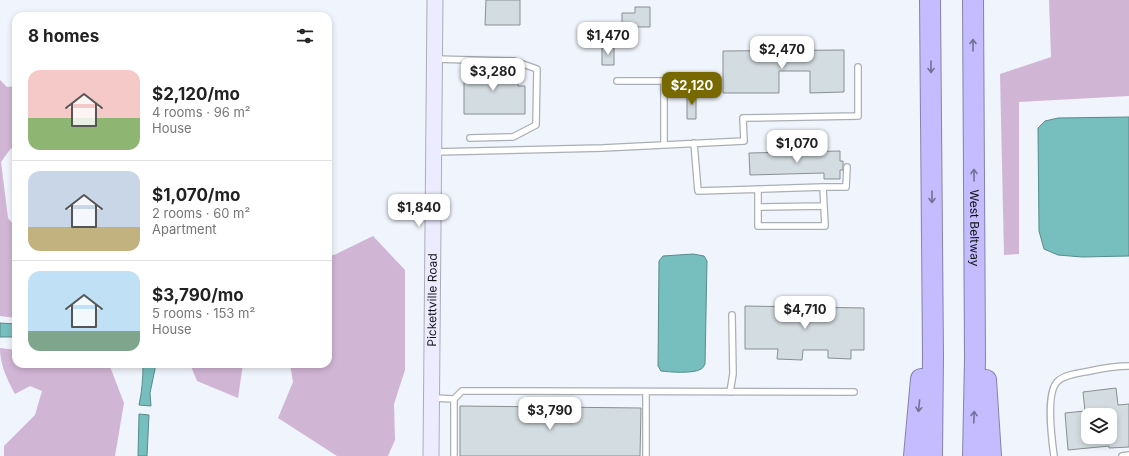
<!DOCTYPE html>
<html lang="en">
<head>
<meta charset="utf-8">
<style>
	body { margin:0; font-family:Inter,sans-serif; background:#f6f6f6; color:#222; height:100vh; display:flex; flex-direction:column; font-size:15px; white-space:nowrap }
	* { box-sizing:border-box; margin:0 }
	p { font-size:13px; color:#767676 }
	.icon { flex:none; width:22px; height:22px; fill:none; stroke:currentColor; stroke-width:2; stroke-linecap:round; stroke-linejoin:round }
	.map { position:relative; flex:1; overflow:hidden }
	.details { position:absolute; left:12px; top:12px; width:320px; height:356px; display:flex; flex-direction:column; background:#fff; border-radius:12px; box-shadow:0 2px 6px #0003 }
	.details>* { flex:none }
	.fabs { position:absolute; left:1081px; top:408px; display:grid; gap:8px }
	.fabs a { display:grid; place-items:center; width:36px; height:36px; border-radius:8px; background:#fff; box-shadow:0 2px 6px #0003; font-size:20px }
	.price { position:absolute; translate:-50% -34px; padding:0 9px; border-radius:8px; background:#fff; color:#222; font-size:13px; line-height:26px; filter:drop-shadow(0 1px 2px #0008) }
	.price::after { content:''; position:absolute; left:50%; top:24px; width:12px; height:9px; margin-left:-6px; background:inherit; clip-path:polygon(0 0,100% 0,50% 100%) }
	.price.current { background:#776800; color:#fff }
	ul { padding:0; list-style:none }
	li { display:flex; align-items:center; gap:12px; height:100px; padding:0 16px }
	li+li { border-top:1px solid #e0e0e0 }
	li span { display:grid; place-items:center; flex:none; width:112px; height:80px; border-radius:12px; color:#555 }
	li>.icon { margin-inline-start:auto }
	span .icon { width:48px; height:48px; fill:#fffc; stroke-width:1 }
	li b { font-size:17px }
	h2 { display:flex; justify-content:space-between; align-items:center; height:48px; padding:0 16px; font-size:17px }
	.map>svg:first-child { display:block }
	.green { fill:#d1b5d5 }
	.water { fill:#77bebe; stroke:#598b8c }
	.building { fill:#d3dce0; stroke:#889093; fill-rule:evenodd }
	.lines { fill:none; stroke-linecap:round; stroke-linejoin:round }
	.lane-casing { stroke:#aaaeb5; stroke-width:8 }
	.secondary-casing { stroke:#aaaeb5; stroke-width:17 }
	.highway-casing { stroke:#8681ad; stroke-width:22 }
	.lane { stroke:#fff; stroke-width:5.5 }
	.secondary { stroke:#edebff; stroke-width:15 }
	.highway { stroke:#c4bcfe; stroke-width:20 }
	.oneway { stroke:#747096 }
	.labels { text-anchor:middle; stroke-width:4; stroke-linejoin:round; paint-order:stroke }
	.street-label { font-size:12px; fill:#121416; stroke:#fff }
</style>
</head>
<body>
<div class="map">
<svg width="1129" height="456" viewBox="0 0 1129 456">
	<rect width="100%" height="100%" fill="#f0f4fc"/>
	<path class="green" d="M1049,0h80v96l-110,6v152l-15,1 -4,-181 51,-17z
		M0,80l7,7 9,-1v67l-5,-5 -10,14 7,56 8,10v90l-16,-2z
		M373,236l32,34v100l-11,34 1,36 -7,16h-51l-59,-38 15,-36 -3,-18h38v-109h6z
		M0,348l16,2v14h93l15,39 -9,53h-111v-10l31,-31 7,-24 -12,-5 -15,8c-8,-15 -15,-29 -15,-46z
		M190,364h53l-5,34 -41,-17z"/>
	<path class="water" d="M1129,117v139l-47,1 -24,-2 -14,-6 -5,-18 -1,-103 7,-7 13,-3z
		M693,254l11,2 3,5 -2,103c-1,2 -2,4 -4,5 -7,5 -32,3 -40,2l-3,-5 1,-105 4,-5z
		M0,323l16,1v13h-16z
		M143,364h12v5l-5,24 1,13 -12,-1c3,-13 4,-27 4,-41z
		M139,414l10,1 -2,41h-9z"/>
	<path class="building" d="M486,0h34v25h-35z
		M635,7h15v20h-28v-14h13z
		M602,48h12v17h-12z
		M844,50v42l-34,1v-22h-31v22h-56v-42z
		M464,69h54v17h7v28h-61z
		M687,94h9v25h-9z
		M840,151v10h3v9h-3v9h-16v-6l-74,2 -1,-22z
		M745,306l119,2v42h-13v9l-23,-1v-8h-25l-1,10 -25,-1 1,-10h-33z
		M1116,388l2,17 11,-1v43l-20,1v-2l-41,4 -3,-37 20,-2 -2,-19zM1088,415h22v22h-22z
		M460,406l181,2 -1,48h-180z"/>
	<g class="lines">
		<g class="lane-casing">
			<path id="lane" d="M434,59l80,2 23,8 -1,56 -23,12 -43,1
				M617,81h47v64
				M694,143l4,48 125,-4 2,39h-67v-37
				M434,152l169,-4 141,-7 -1,-23 115,-2v-49
				M823,187h23l1,-20
				M758,207l66,-1
				M730,392l3,-18 -1,-59
				M432,398l22,1 8,-8 392,1
				M454,399v57
				M646,456v-64
				M1054,456c-2,-15 -9,-64 4,-75 8,-7 22,-8 32,-10 14,-3 24,-5 39,-5
				M1122,456l7,-1"/>
		</g>
		<g class="secondary-casing">
			<g id="secondary">
				<path id="s1" d="M431,456l4,-456"/>
			</g>
		</g>
		<g class="highway-casing">
			<g id="highway">
				<path d="M930,0l3,357 -1,99"/>
				<path id="s2" d="M973,0l2,359 -2,97"/>
				<path d="M986,380l5,76"/>
				<path d="M914,456l7,-77"/>
			</g>
		</g>
		<use href="#lane" class="lane"/>
		<use href="#secondary" class="secondary"/>
		<use href="#highway" class="highway"/>
	</g>
	<defs><path id="oneway-shaft" d="M-6 0H5M1.5-3L5.5 0L1.5 3" fill="none" stroke-width="1.6" stroke-linecap="round" stroke-linejoin="round"/></defs>
	<g class="oneway">
		<use href="#oneway-shaft" transform="translate(973 45) rotate(-90)"/>
		<use href="#oneway-shaft" transform="translate(931 67) rotate(90)"/>
		<use href="#oneway-shaft" transform="translate(974 175) rotate(-91)"/>
		<use href="#oneway-shaft" transform="translate(932 197) rotate(90)"/>
		<use href="#oneway-shaft" transform="translate(919 406) rotate(96)"/>
		<use href="#oneway-shaft" transform="translate(974 417) rotate(-88)"/>
	</g>
	<g class="labels">
		<g class="street-label">
			<text dy="4" stroke="none"><textPath href="#s2" startOffset="228">West Beltway</textPath></text>
			<text dy="4" stroke="none"><textPath href="#s1" startOffset="156">Pickettville Road</textPath></text>
		</g>
	</g>
</svg>
<div class="fabs">
<a><svg class="icon" aria-label="layers" viewBox="0 0 24 24"><path d="M12 4l9 5-9 5-9-5zM3 14l9 5 9-5"/></svg></a>
</div>
<b class="price" style="left:608px;top:56px">$1,470</b>
<b class="price" style="left:782px;top:70px">$2,470</b>
<b class="price" style="left:493px;top:92px">$3,280</b>
<b class="price current" style="left:692px;top:106px">$2,120</b>
<b class="price" style="left:797px;top:164px">$1,070</b>
<b class="price" style="left:419px;top:228px">$1,840</b>
<b class="price" style="left:805px;top:330px">$4,710</b>
<b class="price" style="left:550px;top:431px">$3,790</b>
<section class="details">
<h2>8 homes<svg class="icon" aria-label="filters" viewBox="0 0 24 24"><path d="M4 7h16M4 17h16"/><circle cx="9" cy="7" r="2"/><circle cx="15" cy="17" r="2"/></svg></h2>
<ul>
<li><span style="background:linear-gradient(#f6c9c9 60%,#8fb573 0)"><svg class="icon" aria-label="home" viewBox="0 0 24 24"><path d="M3 11l9-7 9 7M6 9v11h12V9"/></svg></span><div><b>$2,120/mo</b><p>4 rooms · 96 m²</p><p>House</p></div></li>
<li><span style="background:linear-gradient(#c9d6e8 70%,#c2b280 0)"><svg class="icon" aria-label="home" viewBox="0 0 24 24"><path d="M3 11l9-7 9 7M6 9v11h12V9"/></svg></span><div><b>$1,070/mo</b><p>2 rooms · 60 m²</p><p>Apartment</p></div></li>
<li><span style="background:linear-gradient(#bfe0f5 75%,#7fa58c 0)"><svg class="icon" aria-label="home" viewBox="0 0 24 24"><path d="M3 11l9-7 9 7M6 9v11h12V9"/></svg></span><div><b>$3,790/mo</b><p>5 rooms · 153 m²</p><p>House</p></div></li>
</ul>
</section>
</div>
</body>
</html>
